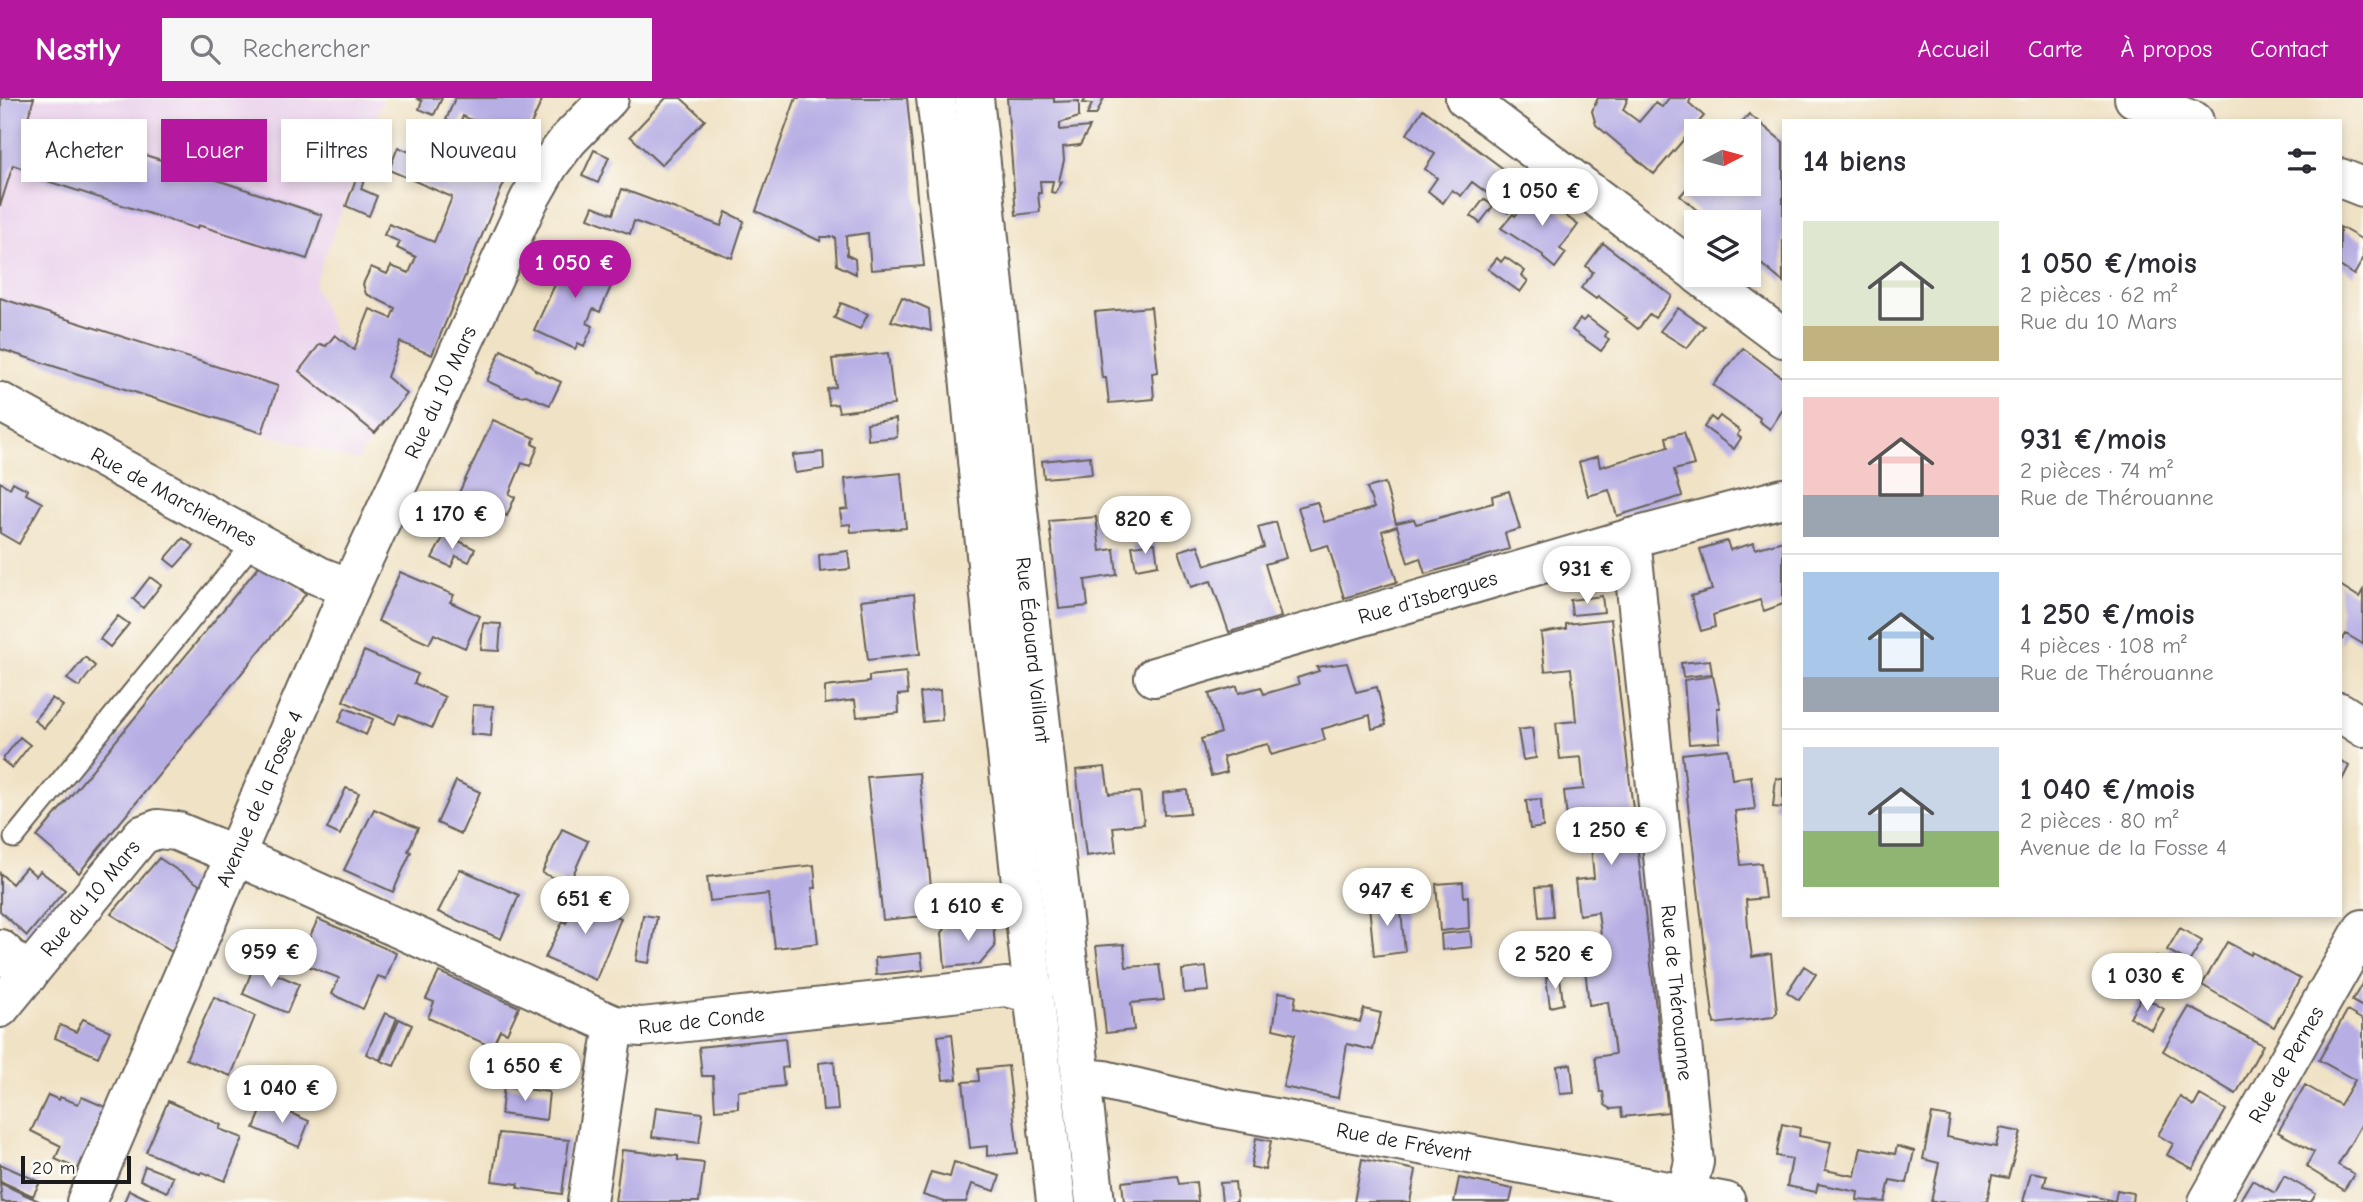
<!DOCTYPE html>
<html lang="fr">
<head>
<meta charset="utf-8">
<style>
	body { margin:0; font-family:"Comic Neue",sans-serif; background:#f7f7f7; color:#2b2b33; height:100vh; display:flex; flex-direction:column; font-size:26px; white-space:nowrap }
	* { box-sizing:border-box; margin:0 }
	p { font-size:23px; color:#7c7c81 }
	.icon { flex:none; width:38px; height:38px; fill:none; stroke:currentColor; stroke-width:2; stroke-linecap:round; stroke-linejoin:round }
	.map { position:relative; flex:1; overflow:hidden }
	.side { position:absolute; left:1782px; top:21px; width:560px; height:798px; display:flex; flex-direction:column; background:#fff; border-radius:0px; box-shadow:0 4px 10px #0003 }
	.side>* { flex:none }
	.banner { position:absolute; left:21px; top:21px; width:665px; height:63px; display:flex; gap:14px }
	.needle { width:46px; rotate:84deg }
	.tools { position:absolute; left:1684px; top:21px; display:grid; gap:14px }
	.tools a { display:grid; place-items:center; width:77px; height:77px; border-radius:0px; background:#fff; box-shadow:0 4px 10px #0003; font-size:35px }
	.scale { position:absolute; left:21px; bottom:18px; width:110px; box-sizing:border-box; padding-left:7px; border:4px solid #1c1c1c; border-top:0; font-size:19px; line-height:24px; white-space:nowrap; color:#1c1c1c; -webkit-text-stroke:5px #fdfcf7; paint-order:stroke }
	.price { position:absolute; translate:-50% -60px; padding:0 16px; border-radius:24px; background:#fff; color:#222; font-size:23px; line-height:46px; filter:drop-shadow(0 2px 4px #0008) }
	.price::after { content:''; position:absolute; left:50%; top:42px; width:21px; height:16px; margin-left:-10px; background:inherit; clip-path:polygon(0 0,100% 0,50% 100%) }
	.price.selected { background:#b5179e; color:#fff }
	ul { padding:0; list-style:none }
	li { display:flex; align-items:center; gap:21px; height:175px; padding:0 21px }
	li+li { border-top:2px solid #e1e1e2 }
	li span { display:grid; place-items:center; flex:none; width:196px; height:140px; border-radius:0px; color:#555 }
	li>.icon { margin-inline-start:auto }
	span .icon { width:84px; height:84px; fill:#fffc; stroke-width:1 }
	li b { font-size:30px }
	h2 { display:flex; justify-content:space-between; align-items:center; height:84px; padding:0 21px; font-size:30px }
	.pill { padding:0 24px; border-radius:0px; background:#fff; box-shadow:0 4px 10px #0003; font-size:24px; line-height:63px }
	.pill.selected { background:#b5179e; color:#fff }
	header { display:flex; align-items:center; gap:42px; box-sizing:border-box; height:98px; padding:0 35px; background:#b5179e; color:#fff }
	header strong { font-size:33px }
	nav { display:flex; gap:38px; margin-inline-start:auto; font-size:24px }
	.search { width:490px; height:63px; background:#f7f7f7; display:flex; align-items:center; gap:18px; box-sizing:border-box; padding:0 24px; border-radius:0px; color:#7c7c81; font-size:26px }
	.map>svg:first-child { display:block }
	.built { fill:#ead1ec }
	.building { fill:#b7aee4 }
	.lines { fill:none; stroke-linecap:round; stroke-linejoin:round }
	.lane-casing { stroke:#666157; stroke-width:23 }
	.street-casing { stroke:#666157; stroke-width:42 }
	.secondary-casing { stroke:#666157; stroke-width:42 }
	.lane { stroke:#fff; stroke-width:19 }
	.street { stroke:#fff; stroke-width:38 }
	.secondary { stroke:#fff; stroke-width:38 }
	.labels { text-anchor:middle; stroke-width:7; stroke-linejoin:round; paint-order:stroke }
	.street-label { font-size:21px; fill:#1c1c1c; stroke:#fdfcf7 }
</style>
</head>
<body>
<header>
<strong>Nestly</strong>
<div class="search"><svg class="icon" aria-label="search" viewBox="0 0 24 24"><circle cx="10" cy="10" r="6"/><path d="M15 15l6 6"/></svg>Rechercher</div>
<nav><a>Accueil</a><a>Carte</a><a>À propos</a><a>Contact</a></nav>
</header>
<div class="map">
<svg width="2363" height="1104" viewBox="0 0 2363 1104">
	<rect width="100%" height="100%" fill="#fdfcf7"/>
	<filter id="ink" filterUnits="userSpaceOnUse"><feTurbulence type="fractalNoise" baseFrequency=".0143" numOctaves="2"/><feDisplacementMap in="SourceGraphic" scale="14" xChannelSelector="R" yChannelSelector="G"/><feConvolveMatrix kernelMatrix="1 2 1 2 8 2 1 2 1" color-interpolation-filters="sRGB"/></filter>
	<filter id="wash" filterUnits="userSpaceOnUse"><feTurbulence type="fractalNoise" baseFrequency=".00686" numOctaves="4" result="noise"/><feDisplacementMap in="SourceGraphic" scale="28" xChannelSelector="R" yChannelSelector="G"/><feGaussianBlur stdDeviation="1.57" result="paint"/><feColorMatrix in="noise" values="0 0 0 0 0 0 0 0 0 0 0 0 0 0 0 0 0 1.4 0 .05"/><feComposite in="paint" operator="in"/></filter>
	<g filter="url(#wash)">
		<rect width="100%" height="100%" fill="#f0e2c5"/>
		<path class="built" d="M1,0h382l-69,187 21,50 72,59 -32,39 -18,28 -95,-28 -262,-84z"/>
		<g id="blocks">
			<path class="building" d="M1,0h33l-7,22 13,4 2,-2 172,55v2l108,36 -15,44 -109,-34 -1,4 -172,-55 2,-4 -14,-5 -13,41z
				M416,0h26l-8,17 -15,-6 3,-8z
				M455,0h88l-42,92 -69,165 -32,-13 -13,35 20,17 -32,39 -76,-62 21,-27 6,2 9,-11 19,15 16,-41 21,9 4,-10 -29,-14 -3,-10 8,-17 16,7 4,-8 18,7 7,-16 -19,-9 3,-6 -16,-7 5,-11 45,18 18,-45 -63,-27 9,-23 59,25 11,-23 -10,-3 -3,6 -10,-5 7,-15 3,2 4,-9 14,5 3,-8 -13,-6 -4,9 -13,-5z
				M666,0h15l24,22 -44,45 -31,-29z
				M796,0h111l17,168 -53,4 -3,-37 -22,3 1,19 8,4 1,15 -19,-9 -2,-28h-14l-1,4 -64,-30z
				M1007,0h47v4l25,-1v16l-19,6v7l30,-3 -10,18 -17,2 1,13 -5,21 3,1 -7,11 -4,-1 2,-11h-13l1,12h-3l2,19 -24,3z
				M1086,0h18l-8,17h-9l5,-11 -9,-1z
				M1598,0h30l-5,12 16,12 16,-19 7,4 7,-9h22l-2,5 15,13 -50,58 -58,-49 -4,-14z
				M1423,11l86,64 -18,23 -19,-14 -11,14 -9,-6 -9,13 -15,-12 9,-13 -12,-9 10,-15 -28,-20z
				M1749,16l34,28v140l-35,-29v-31h-37l-31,-26 16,-18v6h52v-53h-14z
				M594,52l15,7 -11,26 -16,-7z
				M360,70l7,4 -6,17 16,7 -8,20 -23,-10z
				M1514,79l14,10 -20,26 -14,-9z
				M622,91l99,37 5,-14 18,9 -12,37 -98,-37 -4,13 -42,-16 5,-12 20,8z
				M1534,94l44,33 -18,24 6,4 -11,15 -12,-10v-3l-42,-27 12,-14 2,2z
				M1484,101l9,7 -13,17 -9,-7z
				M2340,129l23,13v19l-9,16 -14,-9z
				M1603,145l69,53 -17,22 -5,-4 -12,15 -13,-10 2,-1 -29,-22 -2,3 -15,-11 12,-16 -7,-6z
				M571,152l41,19 -2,5 5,3 -15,35 -7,-3 -6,14 6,3 -9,20 -6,-3 -3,6 -41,-19z
				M1505,159l20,14 -3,5 6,5 -8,11 -32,-23 9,-11 4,4z
				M902,199l27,12 2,22 -40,-10z
				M0,200l278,88 -16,47 -262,-84z
				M841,205l27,11 -8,15 -26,-11z
				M1151,209l7,65 -6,1 2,26 -45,4 -3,-25h-4l-7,-66z
				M1678,210l26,18 -17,22 -27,-17z
				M1587,219l20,15 -2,4 4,4 -8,11 -29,-21 8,-11 3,2z
				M1743,250l40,30v31l-13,20 -11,-8 1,-3 -47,-33z
				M501,252l31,15 3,5 26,12 -11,23 -24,-10 -6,1 -33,-15z
				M888,255l6,52 -55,7 -2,-8 -8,1 -2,-16 9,-2 -4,-28z
				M1720,318l20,15 -3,4 4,3 -7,11 -30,-22 7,-10 5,4z
				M896,321l1,18 -29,3 -1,-17z
				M493,322l42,18 -3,6 6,3 -8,19 -8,-3 -13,31 6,3 -8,19 -7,-4 -4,8 -40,-21z
				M1684,334l10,33 -20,5 8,26 -65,20 -8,-26 -21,6 -9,-34 19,-6 2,11 68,-20 -2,-10z
				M823,354l1,17 -29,4 -2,-18z
				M1090,358l2,18 -48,4 -2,-17z
				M901,375l5,55 -55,4 -1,-8 -8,1 -2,-15 8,-1 -3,-30z
				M0,384l10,6 3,-6 15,8 -2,4 16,9 -23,41 -19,-11z
				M1385,385l11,40 18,-4 2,5 77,-21 -1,-7 17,-5 11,38 -15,4 4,16 -84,25 -5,-16 -12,5 -11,-37 -15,5 15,51 -53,16 -16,-53 -17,5 -13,-43 19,-5 7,20 50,-14 -7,-20z
				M1096,419l4,34 14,-2 3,26 -32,5 3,26 -29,3 -10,-88z
				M1276,424l10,36 -21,6 16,53 -52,15 -18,-51 -20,6 -12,-36 19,-6 7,20 28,-8 31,-10 -6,-20z
				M445,436l30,15 -6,13 -13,-6 -5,11 -19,-9z
				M183,440l11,8 -19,21 -10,-8z
				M1727,443l3,9 24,-7 1,6 28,-8v63l-19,7 -4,-11 -47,15 2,12 -14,4 -10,-35 21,-6 -12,-41z
				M1155,445l3,22 -22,4 -4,-23z
				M848,453l2,18 -30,3 -1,-17z
				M264,462l42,34 -227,279 -42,-36z
				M400,474l54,23 -4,7 30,14 -15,32 -31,-14 -5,10 -51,-23z
				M150,479l11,8 -18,23 -10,-9z
				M2340,487l19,12 4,-7v54l-17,-10 -6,10z
				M914,496l6,60 -52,6 -7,-60z
				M1602,498l2,16 -32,3 -2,-15z
				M118,518l11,8 -19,23 -10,-8z
				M1611,521l57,493 -46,5 -1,-9 -10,1 -6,-4 -2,-13h-3l-5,-35 20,-3 -7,-52 -19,3 -4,-37 20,-2 -7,-54 -19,3 -4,-35 19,-2 -5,-53 -21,2 -4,-36 20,-2 -3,-32 -21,2 -4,-36 20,-2 -5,-53 -26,3 -4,-38 25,-4v-5z
				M483,525l18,1 -2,27 -18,-1z
				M364,553l54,23 -4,9 31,14 -13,31 -33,-14 -4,10 -52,-23z
				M85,559l10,9 -16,21 -12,-8z
				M1710,562l2,14 -29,3 -2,-14z
				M1347,565l9,29 21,-5 9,38 -14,4 -2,-14 -48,14 3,11 -54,15 -3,-11 -13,3 -32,10 4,15 -16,4 -10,-37 20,-6 -12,-39 28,-8 2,7 22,-6 3,7 35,-10 -2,-6 22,-7 -2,-4z
				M906,574l2,22 -10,1 1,18 -42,4 -2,-17 -30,4v-17l44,-5v-6z
				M1713,578l7,32h-3l3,34 -31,2 -5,-64z
				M940,592l2,30 -19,2 -3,-29z
				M52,600l11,8 -19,22 -10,-8z
				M473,607l20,1 -2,30 -20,-2z
				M345,610l28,11 -7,16 -27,-13z
				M1532,630l4,30 -13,2 -5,-30z
				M20,639l10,8 -18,23 -10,-8z
				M1728,651l4,30 19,-3 4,33 -20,2 3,26 3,28 20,-2 4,35 -19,2 2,27 4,30 19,-3 6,58 -4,5 -59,7 -32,-270z
				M2340,662l9,6 -9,18z
				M1105,669l4,27 31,-2 4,32 -31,3 3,25 -30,4 -10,-86z
				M919,675l15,142 -51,5 -16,-143z
				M1776,680l7,1v29l-10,-1z
				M456,683l24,11 -19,42 -24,-11z
				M346,690l13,5 -19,42 -13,-6z
				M1187,692l3,23 -26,2 -1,-22z
				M1541,701l2,28 -13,2 -4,-29z
				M374,711l44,19 -10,23 3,1 -18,40 -49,-22z
				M562,731l26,12 -19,43 -27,-11z
				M159,760l42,28 -29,66 -61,-38z
				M814,767l2,23h-4l6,55 -43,5 -7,-54 -58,7 -3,-24z
				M26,769l10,9 4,-5 25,19 -38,46 -27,-25v-38l12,11z
				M460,771l59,26 -18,44 -63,-27z
				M1463,784l1,15 4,-1 1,32 -29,3 -4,-47z
				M584,787l20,9 -7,14 24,10 -25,62 -51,-22 18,-37 3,2z
				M1550,788l3,30 -14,1 -3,-30z
				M1400,803l5,51 -31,4 -5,-51z
				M643,817l14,2 -8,46 -13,-2z
				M318,821l78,34 -10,26 -8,-3 -15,33 -31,-15 7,-16 -31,-12 7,-16 -9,-5z
				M993,822l2,27 -15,17 -35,3 -3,-34 6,-9z
				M2180,830l22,13 -13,21 -22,-12z
				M1470,833l2,16 -30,3 -1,-16z
				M2227,844l24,13 1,-3 48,27 -26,48 -72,-42z
				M1124,846l2,23 33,-2 5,35 -33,3 3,27 -28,3 -10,-87z
				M921,855l2,17 -47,5 -1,-17z
				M2156,858l23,13 -7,12 -23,-13z
				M254,867l45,19 -12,29 -44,-19z
				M1804,868l12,8 -17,26 -12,-8z
				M1206,869l3,24 -25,2 -2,-23z
				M439,874l80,35 -12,26 -7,-3 -8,17 -64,-29 6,-16 -8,-3z
				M1560,878l3,28 -13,3 -4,-30z
				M2363,884v25l-11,-6z
				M1279,894l17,3 -2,13 66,14 4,-13 17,4 -8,37 -26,-6 -9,54 -55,-11 12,-53 -22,-5z
				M2142,898l22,13 -12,21 -22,-13z
				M214,899l41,19 -24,60 -45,-17z
				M2189,909l74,38 -27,49 -73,-43z
				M2347,913l16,9v102l-25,43 16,9 -10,16 -38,-23 8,-15 -36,-20 27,-47 35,20 15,-25 -36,-20z
				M385,915l12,5 -17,42 -14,-6z
				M83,921l27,12 -12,26 -43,-19 5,-13 16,7z
				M399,921l13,6 -18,41 -13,-5z
				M952,936l5,45 -14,1 -5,-44z
				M785,940l3,29 -6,1 2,18 -46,5v17l-23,2 -2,-34h-11l-3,-29z
				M834,963l4,49 -15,1 -4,-48z
				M1571,966l3,29 -14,1 -3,-28z
				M1008,968l10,87 -31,3v-10l-17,2 -7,-66 16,-1 -1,-12z
				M504,988l45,6 -3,28 -45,-6z
				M48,997l11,5 1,-3 18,7 4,-7 23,10 -27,62 -23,-10 6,-13 -30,-15z
				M2200,997l26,15 -33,59 -26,-14 6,-11 -15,-9 22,-38 14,9z
				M168,1003l53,24 -2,4 24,9 -18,43 -23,-9 -2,2 -54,-22z
				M265,1004l44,19 -10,26 -45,-19z
				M656,1009l47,6 -4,30 -47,-6z
				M1932,1016l18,3 -3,20 24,5 25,5 4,-19 21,4 -13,46 -16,-3 -5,27h-56l8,-39 -16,-4z
				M1782,1026l18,4 -1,8 32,6 -6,28 30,6 6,-29 34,7 2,-8 17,5 -7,32 -17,-3 -5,22 -28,-2 1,-8 -40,-8 -2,8 -29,-6 5,-27 -16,-3z
				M499,1035l70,7 -7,54 -44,-6v-4l-26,-3z
				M1256,1040l15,3 -6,29 -14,-3z
				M622,1052l56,6v4l26,3 -5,39h-84z
				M1362,1061l54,11 -6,32h-56z
				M954,1064l46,14 -5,15 -23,-7 -6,18h-21l-22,-7 8,-23 19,5z
				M0,1066l40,18 -7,14 -33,-15z
				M145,1068l28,11 -6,15 -27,-12z
				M2031,1074l16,3 -3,11 71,15 2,-11 16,3 -1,9h-109z
				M1177,1078l2,8 17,-2 2,20h-74l-2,-20z
				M2284,1078l32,18 -5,8h-72l13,-22 23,13z
				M1459,1080l54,11 -3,13h-56z
				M1235,1084l2,20h-15l-2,-19z
				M0,1085l41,19h-39z
				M129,1092l25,12h-30z"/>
		</g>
	</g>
	<g filter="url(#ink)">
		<use href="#blocks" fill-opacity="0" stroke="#666157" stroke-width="2"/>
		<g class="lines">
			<g class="lane-casing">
				<path id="lane" d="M14,740l241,-297"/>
			</g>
			<g class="street-casing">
				<g id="street">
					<path d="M2134,0l60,23"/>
					<path d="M2340,80l23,9"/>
					<path id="s1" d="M0,304l319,174 31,12"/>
					<path id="s2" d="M1631,440l63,624 -8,32"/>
					<path id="s3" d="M1154,579l477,-139 152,-40"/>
					<path d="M0,851l28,26"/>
					<path id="s4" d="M0,910l142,-173 16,-6 18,2 61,25 377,169 28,2 364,-40 15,4h13"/>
					<path id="s5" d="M1081,980l23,2 117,28 505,94"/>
					<path id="s6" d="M86,1104l264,-614 179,-388 20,-35 20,-26 40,-41"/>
					<path d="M587,1104l27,-177"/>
					<path id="s7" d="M2208,1104l155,-273"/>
				</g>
			</g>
			<g class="secondary-casing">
				<g id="secondary">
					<path d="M936,0l33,278 23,241 64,585"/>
					<path id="s8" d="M974,0l66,618 55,486"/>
					<path d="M1465,0l231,174"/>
					<path d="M1699,177l84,63"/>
					<path d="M2340,614l23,15"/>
				</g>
			</g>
			<use href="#lane" class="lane"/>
			<use href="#street" class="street"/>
			<use href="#secondary" class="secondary"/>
		</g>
	</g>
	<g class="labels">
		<g class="street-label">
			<text dy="7" stroke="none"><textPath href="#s6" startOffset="884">Rue du 10 Mars</textPath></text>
			<text dy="7" stroke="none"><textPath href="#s1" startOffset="198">Rue de Marchiennes</textPath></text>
			<text dy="7" stroke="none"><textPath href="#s3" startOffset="285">Rue d'Isbergues</textPath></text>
			<text dy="7" stroke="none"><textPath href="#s8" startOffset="555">Rue Édouard Vaillant</textPath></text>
			<text dy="7" stroke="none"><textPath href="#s6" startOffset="439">Avenue de la Fosse 4</textPath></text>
			<text dy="7" stroke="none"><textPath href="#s4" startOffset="142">Rue du 10 Mars</textPath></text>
			<text dy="7" stroke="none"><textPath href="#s2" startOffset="457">Rue de Thérouanne</textPath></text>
			<text dy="7" stroke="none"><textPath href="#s4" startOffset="826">Rue de Conde</textPath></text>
			<text dy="7" stroke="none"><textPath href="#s7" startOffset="158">Rue de Pernes</textPath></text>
			<text dy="7" stroke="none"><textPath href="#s5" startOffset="329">Rue de Frévent</textPath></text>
		</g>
	</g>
</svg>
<div class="tools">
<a><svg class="needle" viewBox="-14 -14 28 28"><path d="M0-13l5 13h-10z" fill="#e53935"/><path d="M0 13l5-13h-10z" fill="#7c7c81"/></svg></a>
<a><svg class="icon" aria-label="layers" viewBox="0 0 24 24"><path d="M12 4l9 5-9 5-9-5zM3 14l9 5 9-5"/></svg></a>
</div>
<div class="scale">20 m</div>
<b class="price" style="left:1542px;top:130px">1 050 €</b>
<b class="price selected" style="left:575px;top:202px">1 050 €</b>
<b class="price" style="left:452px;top:453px">1 170 €</b>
<b class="price" style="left:1145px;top:458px">820 €</b>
<b class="price" style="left:1587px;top:508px">931 €</b>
<b class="price" style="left:1611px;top:769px">1 250 €</b>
<b class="price" style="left:1387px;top:830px">947 €</b>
<b class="price" style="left:585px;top:838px">651 €</b>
<b class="price" style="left:968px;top:845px">1 610 €</b>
<b class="price" style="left:271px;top:891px">959 €</b>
<b class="price" style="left:1555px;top:893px">2 520 €</b>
<b class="price" style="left:2147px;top:915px">1 030 €</b>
<b class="price" style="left:525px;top:1005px">1 650 €</b>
<b class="price" style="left:282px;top:1027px">1 040 €</b>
<div class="banner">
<a class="pill">Acheter</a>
<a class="pill selected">Louer</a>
<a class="pill">Filtres</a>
<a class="pill">Nouveau</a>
</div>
<section class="side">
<h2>14 biens<svg class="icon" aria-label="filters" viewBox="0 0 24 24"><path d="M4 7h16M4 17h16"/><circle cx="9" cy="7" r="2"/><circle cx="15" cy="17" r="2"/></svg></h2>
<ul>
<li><span style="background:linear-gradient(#dfe7d0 75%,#c2b280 0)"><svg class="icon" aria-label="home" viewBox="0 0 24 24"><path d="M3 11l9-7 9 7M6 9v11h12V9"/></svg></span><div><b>1 050 €/mois</b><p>2 pièces · 62 m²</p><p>Rue du 10 Mars</p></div></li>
<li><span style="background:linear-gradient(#f6c9c9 70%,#9aa5b1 0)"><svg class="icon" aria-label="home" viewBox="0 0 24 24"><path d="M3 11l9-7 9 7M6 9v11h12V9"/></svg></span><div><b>931 €/mois</b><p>2 pièces · 74 m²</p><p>Rue de Thérouanne</p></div></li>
<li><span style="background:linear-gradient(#a9c7e8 75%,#9aa5b1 0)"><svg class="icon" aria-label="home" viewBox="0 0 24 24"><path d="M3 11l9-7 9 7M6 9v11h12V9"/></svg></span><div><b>1 250 €/mois</b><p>4 pièces · 108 m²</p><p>Rue de Thérouanne</p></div></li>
<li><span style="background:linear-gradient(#c9d6e8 60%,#8fb573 0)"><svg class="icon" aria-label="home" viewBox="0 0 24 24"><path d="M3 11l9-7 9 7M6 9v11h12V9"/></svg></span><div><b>1 040 €/mois</b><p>2 pièces · 80 m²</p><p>Avenue de la Fosse 4</p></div></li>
</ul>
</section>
</div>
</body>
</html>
